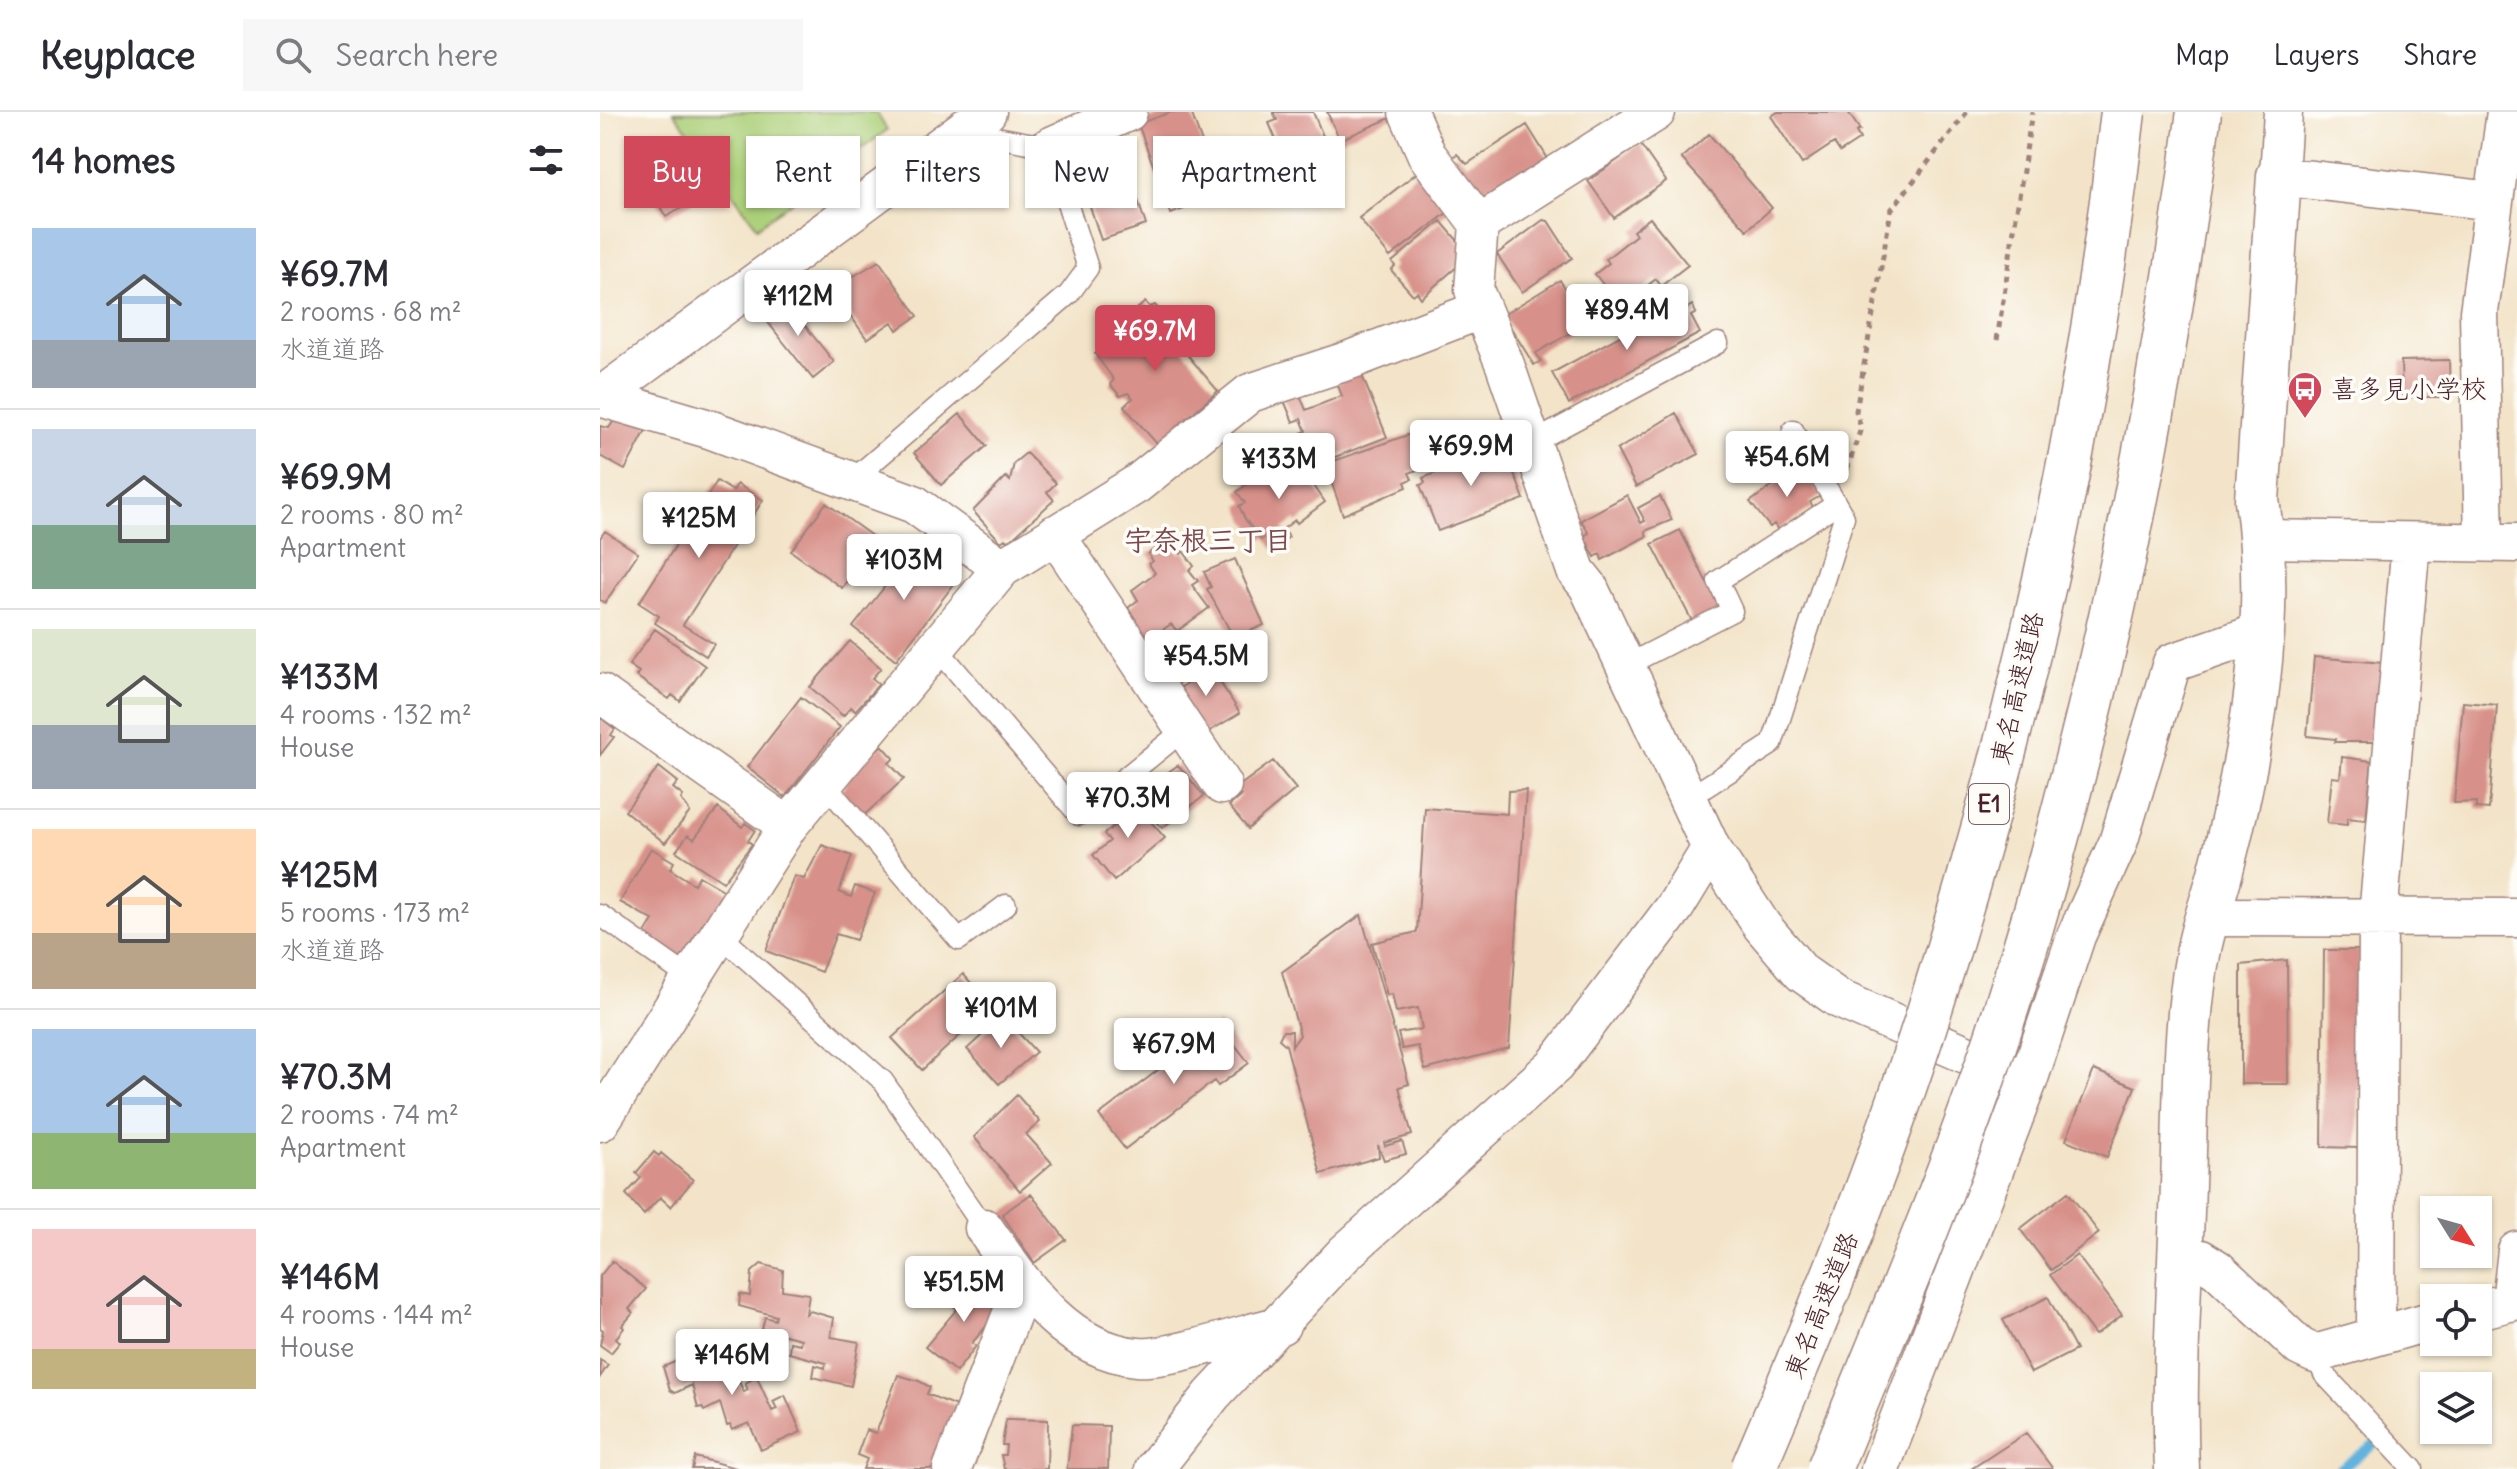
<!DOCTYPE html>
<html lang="en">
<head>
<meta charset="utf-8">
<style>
	body { margin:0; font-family:Delius,"Klee One",sans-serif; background:#f7f7f7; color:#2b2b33; height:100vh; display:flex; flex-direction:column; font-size:30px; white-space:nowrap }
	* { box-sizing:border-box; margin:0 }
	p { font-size:26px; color:#7c7c81 }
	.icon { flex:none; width:44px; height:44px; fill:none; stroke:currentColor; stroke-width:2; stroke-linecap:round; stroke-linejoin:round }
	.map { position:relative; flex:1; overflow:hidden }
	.panel { display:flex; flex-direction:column; background:#fff; width:600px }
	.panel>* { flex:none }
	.top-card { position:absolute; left:24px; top:24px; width:760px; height:72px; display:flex; gap:16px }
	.needle { width:52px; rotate:127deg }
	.fabs { position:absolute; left:1820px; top:1084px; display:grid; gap:16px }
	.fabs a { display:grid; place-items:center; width:72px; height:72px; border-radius:0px; background:#fff; box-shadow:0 2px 6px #0004; font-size:40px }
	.price { position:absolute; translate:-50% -68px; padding:0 18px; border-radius:8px; background:#fff; color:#222; font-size:26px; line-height:52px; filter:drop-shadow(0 2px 4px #0008) }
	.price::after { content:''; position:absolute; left:50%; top:48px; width:24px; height:18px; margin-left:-12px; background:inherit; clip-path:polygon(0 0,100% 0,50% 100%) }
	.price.active { background:#d1495b; color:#fff }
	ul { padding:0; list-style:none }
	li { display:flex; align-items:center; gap:24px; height:200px; padding:0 32px }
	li+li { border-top:2px solid #e1e1e2 }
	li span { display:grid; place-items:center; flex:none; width:224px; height:160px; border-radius:0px; color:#555 }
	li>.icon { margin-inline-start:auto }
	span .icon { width:96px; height:96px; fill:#fffc; stroke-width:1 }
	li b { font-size:34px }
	h2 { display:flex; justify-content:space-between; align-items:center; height:96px; padding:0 32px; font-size:34px }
	.pill { padding:0 28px; border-radius:0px; background:#fff; box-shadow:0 2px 6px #0004; font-size:28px; line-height:72px }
	.pill.active { background:#d1495b; color:#fff }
	header { display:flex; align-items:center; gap:48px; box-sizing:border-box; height:112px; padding:0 40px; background:#fff; border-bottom:2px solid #e1e1e2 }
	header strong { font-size:38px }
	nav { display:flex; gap:44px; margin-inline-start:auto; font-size:28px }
	.search { width:560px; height:72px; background:#f7f7f7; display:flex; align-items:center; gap:20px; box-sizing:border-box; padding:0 28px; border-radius:0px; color:#7c7c81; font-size:30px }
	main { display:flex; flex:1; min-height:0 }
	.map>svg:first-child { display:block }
	.green { fill:#abcf78; stroke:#7a7752; stroke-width:2 }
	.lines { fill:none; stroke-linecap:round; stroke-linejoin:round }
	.stream { stroke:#62b3dd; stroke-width:10 }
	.building { fill:#d8918a }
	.service-casing { stroke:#9e827a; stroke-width:23 }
	.minor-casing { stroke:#9e827a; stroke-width:41 }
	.tertiary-casing { stroke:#9e827a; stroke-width:47 }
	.path { stroke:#9e827a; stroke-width:5; stroke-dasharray:6 6; stroke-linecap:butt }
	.service { stroke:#fff; stroke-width:20 }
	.minor { stroke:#fff; stroke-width:38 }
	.tertiary { stroke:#fff; stroke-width:44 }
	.motorway-bridge-casing { stroke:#9e827a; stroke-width:47; stroke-linecap:butt }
	.motorway-bridge { stroke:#fff; stroke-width:44 }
	.labels { text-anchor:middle; stroke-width:7; stroke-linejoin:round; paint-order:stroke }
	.shield { fill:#fdfcf7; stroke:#806168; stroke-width:2 }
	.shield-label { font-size:24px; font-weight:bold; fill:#4a1f2b }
	.poi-label { font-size:26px; fill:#4a1f2b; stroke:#fdfcf7; text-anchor:start }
	.street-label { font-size:26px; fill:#4a1f2b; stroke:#fdfcf7 }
	.neighbourhood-label { font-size:28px; font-weight:bold; fill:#7c474c; stroke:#fdfcf7 }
</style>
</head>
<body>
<header>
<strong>Keyplace</strong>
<div class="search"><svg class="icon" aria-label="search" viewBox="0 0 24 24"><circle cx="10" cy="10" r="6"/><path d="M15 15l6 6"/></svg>Search here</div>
<nav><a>Map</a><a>Layers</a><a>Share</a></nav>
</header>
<main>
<section class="panel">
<h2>14 homes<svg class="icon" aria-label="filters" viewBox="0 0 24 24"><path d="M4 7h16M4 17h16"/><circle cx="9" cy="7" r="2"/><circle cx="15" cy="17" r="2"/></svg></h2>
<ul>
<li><span style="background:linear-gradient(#a9c7e8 70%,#9aa5b1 0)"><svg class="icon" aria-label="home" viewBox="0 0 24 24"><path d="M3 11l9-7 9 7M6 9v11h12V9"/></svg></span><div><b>¥69.7M</b><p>2 rooms · 68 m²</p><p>水道道路</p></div></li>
<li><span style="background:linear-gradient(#c9d6e8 60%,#7fa58c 0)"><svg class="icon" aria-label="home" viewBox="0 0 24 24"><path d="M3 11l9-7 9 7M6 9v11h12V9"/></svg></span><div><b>¥69.9M</b><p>2 rooms · 80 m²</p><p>Apartment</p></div></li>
<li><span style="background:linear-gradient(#dfe7d0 60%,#9aa5b1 0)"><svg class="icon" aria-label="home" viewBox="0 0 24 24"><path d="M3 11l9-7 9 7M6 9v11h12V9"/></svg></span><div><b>¥133M</b><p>4 rooms · 132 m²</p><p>House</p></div></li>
<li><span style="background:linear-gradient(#ffd9b3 65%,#b9a48a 0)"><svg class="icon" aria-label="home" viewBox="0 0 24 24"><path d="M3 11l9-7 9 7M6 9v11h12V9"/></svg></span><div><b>¥125M</b><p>5 rooms · 173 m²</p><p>水道道路</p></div></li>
<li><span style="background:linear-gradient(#a9c7e8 65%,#8fb573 0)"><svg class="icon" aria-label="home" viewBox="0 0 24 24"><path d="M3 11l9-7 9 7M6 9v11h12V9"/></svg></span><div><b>¥70.3M</b><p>2 rooms · 74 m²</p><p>Apartment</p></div></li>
<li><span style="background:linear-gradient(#f6c9c9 75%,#c2b280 0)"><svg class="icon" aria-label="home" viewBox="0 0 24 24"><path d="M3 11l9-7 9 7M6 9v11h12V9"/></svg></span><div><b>¥146M</b><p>4 rooms · 144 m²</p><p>House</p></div></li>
</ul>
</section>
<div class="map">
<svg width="1917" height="1357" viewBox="0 0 1917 1357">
	<rect width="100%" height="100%" fill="#fdfcf7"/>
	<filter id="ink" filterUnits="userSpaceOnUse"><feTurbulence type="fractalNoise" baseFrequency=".0125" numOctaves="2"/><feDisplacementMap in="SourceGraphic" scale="16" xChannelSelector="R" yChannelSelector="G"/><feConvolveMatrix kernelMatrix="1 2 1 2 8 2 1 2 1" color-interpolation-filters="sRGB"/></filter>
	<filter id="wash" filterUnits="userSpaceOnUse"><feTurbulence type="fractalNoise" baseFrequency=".006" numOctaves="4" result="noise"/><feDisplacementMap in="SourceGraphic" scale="32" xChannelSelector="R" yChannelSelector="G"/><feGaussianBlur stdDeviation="1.8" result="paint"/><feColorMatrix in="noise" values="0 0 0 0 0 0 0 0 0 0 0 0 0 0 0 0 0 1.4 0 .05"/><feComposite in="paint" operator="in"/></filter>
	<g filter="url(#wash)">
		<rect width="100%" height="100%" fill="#f3e4c9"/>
		<path class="green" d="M74,0h202l11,18 -130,97z"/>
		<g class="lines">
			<path class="stream" d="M1740,1357l43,-31"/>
		</g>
		<g id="blocks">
			<path class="building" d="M571,0h20l30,83 -50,19 -33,-90z
				M673,0h40l18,43 -41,18 -21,-50 8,-3z
				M727,0h68l2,3 -57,25z
				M1178,0h70l12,18 -4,2 4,7 -20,13 -6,-9 -32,21 -31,-48z
				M927,13l23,37 -63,38 -20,-5 -22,-33 12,-8 10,10z
				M1109,22l63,74 -25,22 -66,-72z
				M1040,32l26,37 -52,37 -26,-37z
				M88,35l25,43 -47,27 -25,-43 7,-4 -2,-3z
				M524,46l22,67 -45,15 -22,-67z
				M822,57l30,40 -62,48 -31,-39z
				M1050,106l38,47 -27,21 -5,-7 -36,28 -25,-33 14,-11 -3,-4 30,-24 -3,-4z
				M943,108l5,1 24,37 -50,34 -25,-38z
				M841,109l27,32 -8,11 -39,34 -4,-6 -4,3 -22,-25 4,-4 -3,-4z
				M279,149l39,55 -21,14 -5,-8 -25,17 -35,-50z
				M960,168l21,34 -10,6 6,9 -41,24 5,8 -7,4 -31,-50z
				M183,186l51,64 -21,17 -51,-64z
				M545,190l5,5 5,-2 20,22 -7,5 50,59 -61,53 -33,-38 9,-8 -5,-5 -8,3 -10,-12 4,-4 -19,-26 39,-34 -4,-5z
				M1082,190l4,7 6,-4 4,8 -5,3 9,17 -131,71 -17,-31z
				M1849,248l1,37h-48l-1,-36z
				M761,261l26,64 -70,27 -16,-31 5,-2 -5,-12 -8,3 -13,-31 16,-6 10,25 36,-14 -5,-13z
				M22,296l29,13 -26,49 -25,-14v-30l9,2z
				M1076,301l23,41 -63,33 -19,-37z
				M360,302l27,32 -46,39 -27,-32z
				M816,320l12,34 -19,7 3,6 -7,3 2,5 -64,28 -18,-51z
				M903,333l21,54 -86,32 -18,-46 5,-2 -2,-5 40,-16 -3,-7 15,-6 2,7z
				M426,341l30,30 -9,9 7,8 -46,42 -3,-3 -4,3 -28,-31 33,-34 4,4 4,-18z
				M693,343l32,47 -28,21 -2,-3 -12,9 6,8 -16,12 -8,-12 -4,3 -16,-21 -6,-13 6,-3 -8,-11 20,-16 3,4z
				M1201,353l21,30 -12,7 3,5 -35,23 -4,-6 -4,3 -20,-25z
				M117,369l16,10 4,-7 26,16 -80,125 31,19 -8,12 -51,-33 4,-7 -20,-13z
				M1027,383l14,28 4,-2 -7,-13 22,-12 12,24 -27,11 2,5 -45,24 -2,-6 -5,3 -11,-21 5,-3 -8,-13z
				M226,391l50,36 -34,49 -51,-37z
				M1080,418l41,80 -27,15 -42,-81z
				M5,419l33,22 -33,50 -5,-3v-62z
				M567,429l14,13 2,-3 11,15 -5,4 9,11 -6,4 17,23 -32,23 -6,-7 -20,14 -3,-4 -10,8 -10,-15 8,-7 -8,-12 10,-8 -6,-10 23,-17 -6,-9 4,-3 -5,-7z
				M319,432l18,13 -6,9 23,18 -58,76 -43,-33 40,-51 -5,-3 18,-23 5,4z
				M635,447l29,66 -30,13 -27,-49 4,-2 -7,-15z
				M55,517l50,37 -25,35 -8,-6 -3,4 -33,-23 3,-4 -10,-7z
				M250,529l31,27 -9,10 7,6 -24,27 -4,-4 -8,9 -33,-29z
				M1714,545l69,6 -7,79h-41l1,-3 -29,-3z
				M605,547l35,54 -35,21 -30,-43 14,-9 -5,-12z
				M201,585l39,30 -55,70 -38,-30z
				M1863,590l34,3 -8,104 -13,-1v-6l-22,1z
				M0,605l15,12 -4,6 3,2 -14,18z
				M282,633l12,13 -5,5 15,16 -43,39 -20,-25 10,-20z
				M1742,645l30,4 -6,59 -19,-2v7l-20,-2 5,-46 8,1z
				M673,649l23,28 -48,40 -19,-23 12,-10 -6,-7z
				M578,653l26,31 -42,32 -16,-18 5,-3 -12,-14z
				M59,655l19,15 -5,6 10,8 -2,3 9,13 -25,31 -40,-32z
				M926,678l-17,258 -84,22 -7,-24 -16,3 -4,-16 24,-4 -4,-21 -22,4 -4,-18 -5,1 -15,-52 45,-11 8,-124 82,6 1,-23z
				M527,682l38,44 -51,43 -21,-26 17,-14 -6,-7 11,-9 -3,-5 14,-12 -7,-8z
				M118,696l24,19 3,-4 10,7 -7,11 4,3 -29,38 -47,-31 12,-16 6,4z
				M222,733l30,11 -13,36 12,5 4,-11 20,7 -19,47 -20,-6 -15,38 -55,-21 28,-75 10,3z
				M51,736l23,14 -4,7 24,15 5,-8 33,19 -29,50 -10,-6 -12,21 -39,-22 11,-18 -33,-18z
				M761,803l48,169 -10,3 13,48 -28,8 1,3 17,-5 4,13 -22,6 -6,-15 1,12 -58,17 -35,-129 -7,-6 4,-8h9v15l8,-11 -18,-63z
				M1724,838h36l-2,198 -36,-1z
				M1687,848l1,124h-47v-119z
				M363,862l29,32 -70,64 -30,-32z
				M403,904l33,36 -37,32 -32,-35z
				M619,912l30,39 -31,23 -4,-5 -89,68 -26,-34z
				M1494,958l41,17 -28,70 -41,-17z
				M417,983l23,27 -14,12 26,29 -32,28 -46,-54z
				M54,1040l5,4 2,-3 32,27 -22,27 -11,-10 -16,18 -18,-21 15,-16 -5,-5z
				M1468,1080l31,41 -48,37 -31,-41z
				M431,1082l35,46 -32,23 -32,-49z
				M1477,1143l45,60 -27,20 -45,-60z
				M12,1149l34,28 -17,20 4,4 -11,13 2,2 -8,10 4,4 -9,11 -11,-8 3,-15 -3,-2v-52z
				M161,1152l22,6 -1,20 27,4 -3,20 4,-3 24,7 -3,19 28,5 -8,44 -38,-9 2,-12 10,3 1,-5 -37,-10 1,-11 10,2 1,-5 -39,-10 3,-12 10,3 1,-4 -37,-10 1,-12 10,2 2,-24z
				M369,1164l35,29 -32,38 4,3 -20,26 -31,-25 32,-38 -9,-7z
				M1448,1185l28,53 -45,23 -28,-53z
				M99,1228l16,34 5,-2 -4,-8 12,-5 16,33 4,-2 -3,-7 12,-6 15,34 5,-2 -4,-8 12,-6 16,37 -40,18 -12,-27 -17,7 -2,-5 -3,1 -7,-23 -16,8 -2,-4 -4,1 -6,-23 -17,8 -5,-3 -7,-23 28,-12 -4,-10z
				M0,1248l8,5 -8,12z
				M298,1263l21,6 11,6 -3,7 29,12 -23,63h-70l4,-10 -10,-4 9,-25 10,3z
				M406,1307l42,1 -1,49h-43l-3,-14h4l1,-10h-4z
				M472,1313l37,1 -1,43h-41z
				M1426,1321l27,36h-82z
				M95,1345l41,11v1h-44z"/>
		</g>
	</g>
	<g filter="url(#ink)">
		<use href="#blocks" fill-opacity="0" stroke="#9e827a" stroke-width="2"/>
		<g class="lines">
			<g class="service-casing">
				<path id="service" d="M932,331l186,-100
					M251,369l218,-187 19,-26 -39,-121 -58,-11 -19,-21
					M336,535l143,168 106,-86
					M1025,554l107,-55 -14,-30 117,-76
					M224,671l135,157 47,-35
					M1087,687l85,-55 72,-227 -51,-87
					M0,803l91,64
					M120,823l163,146 101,147
					M1715,1242l9,20 89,95"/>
			</g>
			<g class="minor-casing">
				<path id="minor" d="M808,0l19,43 52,69 -5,66 31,75 71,206 12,15 123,262 51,78 40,47 37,26 189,82 48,-145 42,-93 54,-180 90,-31
					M1683,0l-4,64 214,25
					M449,35l79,-35
					M879,112l177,-112
					M0,285l387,-285
					M0,285l109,32 205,75 88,64
					M455,422l167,251
					M1663,427l254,4
					M1884,430l-5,-230 27,-200
					M0,581l188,133
					M1607,805l310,1
					M0,1010l188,-296 214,-258 135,-84 113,-91 100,-33 130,-50
					M384,1116c39,56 79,121 153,129 30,3 111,-24 144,-32
					M1579,1143l22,4 16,10 83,78 15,7 119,-34
					M1911,1190l6,-51
					M1878,1198l39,-10
					M1776,1222l2,-417 33,-375
					M352,1357l71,-184
					M554,1357l58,-74 133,-142 210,-188 120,-158 36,-59
					M1280,1357l148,-388"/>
			</g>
			<g class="tertiary-casing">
				<path id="tertiary" d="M1577,1357c-4,-95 3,-190 6,-285 3,-76 1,-155 15,-230 5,-30 17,-58 24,-88 30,-117 53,-245 35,-366l22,-324"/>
			</g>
			<path class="path" d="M1397,228l35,-228
				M1247,358l14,-42 -5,-17 35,-201 76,-98"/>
			<use href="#service" class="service"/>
			<use href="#minor" class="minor"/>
			<use href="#tertiary" class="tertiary"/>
			<g class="motorway-bridge-casing">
				<path id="motorway-bridge" d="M1153,1357c64,-150 127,-301 176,-457 92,-291 160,-597 194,-900
					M1229,1357c62,-153 128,-306 178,-463 93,-292 152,-591 192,-894"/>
			</g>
			<use href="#motorway-bridge" class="motorway-bridge"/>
		</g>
	</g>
	<defs>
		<g id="bus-pin" transform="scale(1.8)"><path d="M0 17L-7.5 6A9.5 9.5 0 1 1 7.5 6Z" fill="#d1495b" stroke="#fdfcf7"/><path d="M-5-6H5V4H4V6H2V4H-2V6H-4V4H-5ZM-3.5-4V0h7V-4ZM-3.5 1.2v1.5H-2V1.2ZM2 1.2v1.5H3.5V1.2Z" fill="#fff"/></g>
	</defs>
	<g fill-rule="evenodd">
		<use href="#bus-pin" x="1705" y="277"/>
	</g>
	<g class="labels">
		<rect class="shield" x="1369" y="672" width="40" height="40" rx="6"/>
		<g class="shield-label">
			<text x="1389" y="700">E1</text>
		</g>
		<g class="poi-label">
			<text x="1731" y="286">喜多見小学校</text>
		</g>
		<g class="street-label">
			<text transform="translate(1417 576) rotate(-77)" y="9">東名高速道路</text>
			<text transform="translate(1221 1193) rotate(-68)" y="9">東名高速道路</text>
		</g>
		<g class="neighbourhood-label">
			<text x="608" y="438">宇奈根三丁目</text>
		</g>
	</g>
</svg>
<div class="fabs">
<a><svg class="needle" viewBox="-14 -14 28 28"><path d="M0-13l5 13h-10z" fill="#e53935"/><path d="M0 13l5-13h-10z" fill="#7c7c81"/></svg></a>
<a><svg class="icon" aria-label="locate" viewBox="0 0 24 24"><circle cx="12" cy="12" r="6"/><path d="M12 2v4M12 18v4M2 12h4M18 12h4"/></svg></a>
<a><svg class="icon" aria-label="layers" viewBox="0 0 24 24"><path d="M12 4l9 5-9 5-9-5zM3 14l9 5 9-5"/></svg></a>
</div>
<b class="price" style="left:198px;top:226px">¥112M</b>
<b class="price" style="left:1027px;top:240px">¥89.4M</b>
<b class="price active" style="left:555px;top:261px">¥69.7M</b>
<b class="price" style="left:871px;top:376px">¥69.9M</b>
<b class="price" style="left:1187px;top:387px">¥54.6M</b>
<b class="price" style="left:679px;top:389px">¥133M</b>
<b class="price" style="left:99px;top:448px">¥125M</b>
<b class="price" style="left:304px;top:490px">¥103M</b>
<b class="price" style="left:606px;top:586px">¥54.5M</b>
<b class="price" style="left:528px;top:728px">¥70.3M</b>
<b class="price" style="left:401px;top:938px">¥101M</b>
<b class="price" style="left:574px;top:974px">¥67.9M</b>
<b class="price" style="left:364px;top:1212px">¥51.5M</b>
<b class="price" style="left:132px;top:1285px">¥146M</b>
<div class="top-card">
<a class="pill active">Buy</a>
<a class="pill">Rent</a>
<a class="pill">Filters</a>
<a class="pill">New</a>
<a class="pill">Apartment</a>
</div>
</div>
</main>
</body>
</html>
